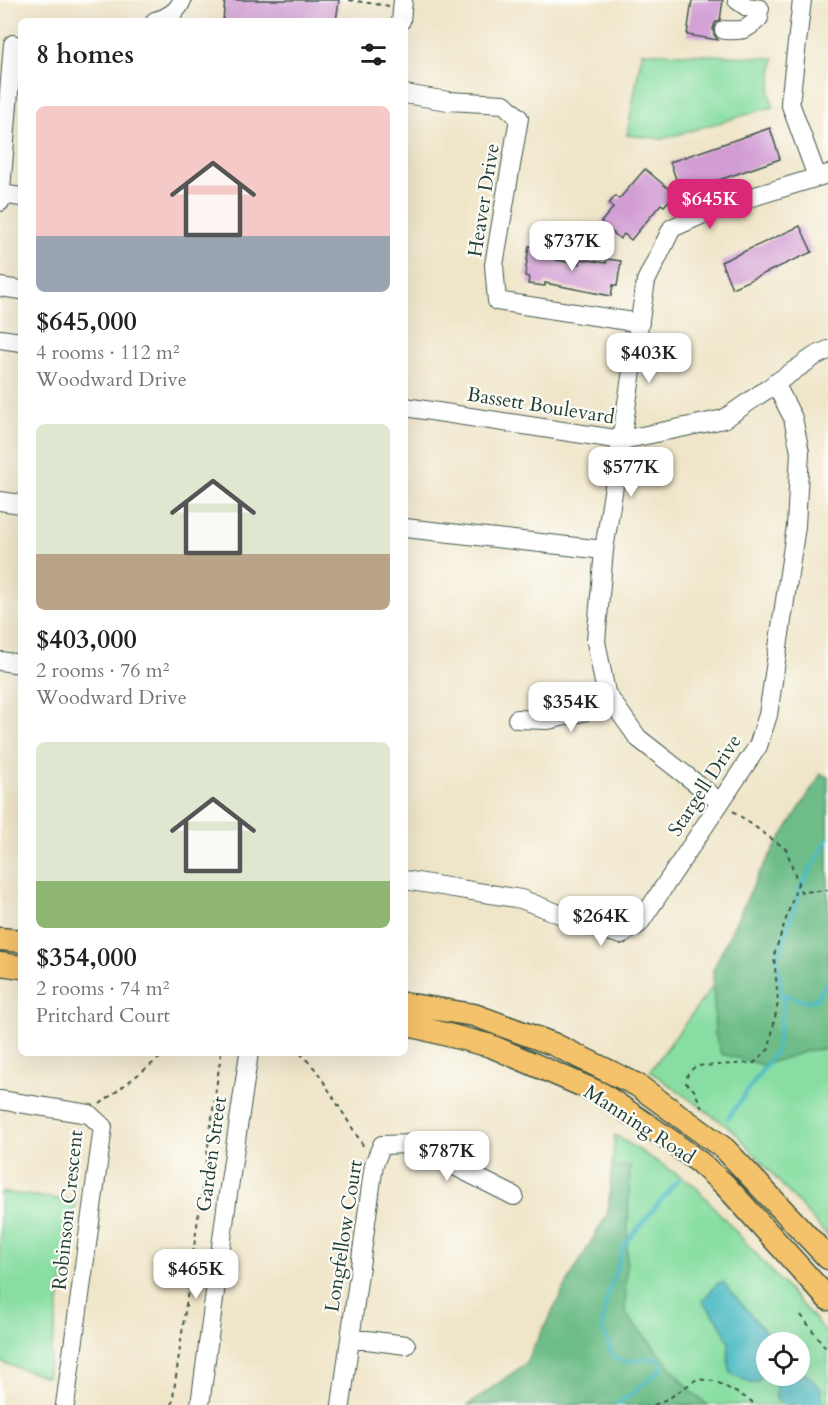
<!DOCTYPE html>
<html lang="en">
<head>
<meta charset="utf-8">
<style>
	body { margin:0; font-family:Cardo,serif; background:#f6f6f6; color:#202124; height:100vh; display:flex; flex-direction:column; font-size:22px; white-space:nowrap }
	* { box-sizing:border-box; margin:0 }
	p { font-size:20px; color:#757577 }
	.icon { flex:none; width:33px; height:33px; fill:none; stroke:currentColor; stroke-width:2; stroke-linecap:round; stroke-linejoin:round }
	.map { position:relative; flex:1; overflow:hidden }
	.side { position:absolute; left:18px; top:18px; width:390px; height:1038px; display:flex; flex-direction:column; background:#fff; border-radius:9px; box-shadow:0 6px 24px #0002 }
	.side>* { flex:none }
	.controls { position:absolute; left:756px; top:1332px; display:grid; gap:12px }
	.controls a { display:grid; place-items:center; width:54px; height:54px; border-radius:50%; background:#fff; box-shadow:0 6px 24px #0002; font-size:30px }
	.price { position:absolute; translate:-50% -51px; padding:0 14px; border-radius:12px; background:#fff; color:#222; font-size:20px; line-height:39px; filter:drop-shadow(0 2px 3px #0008) }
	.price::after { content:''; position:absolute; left:50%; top:36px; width:18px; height:14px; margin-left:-9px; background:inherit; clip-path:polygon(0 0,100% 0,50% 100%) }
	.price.on { background:#db2777; color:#fff }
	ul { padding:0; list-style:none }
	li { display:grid; align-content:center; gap:12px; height:318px; padding:0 18px }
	li span { display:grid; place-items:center; height:186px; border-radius:9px; color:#555 }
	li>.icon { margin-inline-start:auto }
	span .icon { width:108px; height:108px; fill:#fffc; stroke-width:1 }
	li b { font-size:26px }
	h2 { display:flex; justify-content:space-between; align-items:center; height:72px; padding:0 18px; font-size:26px }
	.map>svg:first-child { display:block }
	.green { fill:#88dea2; stroke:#548e6b; stroke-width:1.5; fill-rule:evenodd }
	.forest { fill:#6ebd88; stroke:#467d5e; stroke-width:1.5 }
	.water { fill:#4dbbc4; stroke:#367c7c; stroke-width:1.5 }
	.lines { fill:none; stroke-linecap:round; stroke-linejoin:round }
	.stream { stroke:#4dbbc4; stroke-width:4 }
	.building { fill:#d29dd4 }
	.minor-casing { stroke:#3e564a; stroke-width:20 }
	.major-casing { stroke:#3e564a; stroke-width:25 }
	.path { stroke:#3e564a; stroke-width:2; stroke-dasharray:4.5 4.5; stroke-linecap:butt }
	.minor { stroke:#fff; stroke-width:18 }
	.major { stroke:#f4c26a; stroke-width:22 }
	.labels { text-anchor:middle; stroke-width:4.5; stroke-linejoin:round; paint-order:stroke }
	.street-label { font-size:20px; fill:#1f3d34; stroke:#fdfcf7 }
</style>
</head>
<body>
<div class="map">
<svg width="828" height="1405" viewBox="0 0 828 1405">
	<rect width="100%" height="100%" fill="#fdfcf7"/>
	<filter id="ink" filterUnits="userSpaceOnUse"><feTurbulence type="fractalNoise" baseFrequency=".0167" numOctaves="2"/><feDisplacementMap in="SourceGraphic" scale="12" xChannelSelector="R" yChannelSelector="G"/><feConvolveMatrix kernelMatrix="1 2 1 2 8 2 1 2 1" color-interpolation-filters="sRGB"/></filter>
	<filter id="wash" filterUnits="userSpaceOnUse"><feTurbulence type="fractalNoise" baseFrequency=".008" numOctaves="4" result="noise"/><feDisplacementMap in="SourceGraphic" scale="24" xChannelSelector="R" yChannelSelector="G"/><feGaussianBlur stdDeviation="1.35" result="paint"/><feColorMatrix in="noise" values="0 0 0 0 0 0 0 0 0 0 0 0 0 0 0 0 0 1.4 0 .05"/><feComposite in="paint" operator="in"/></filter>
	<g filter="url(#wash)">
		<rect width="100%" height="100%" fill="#efe5c8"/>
		<path class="green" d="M642,52l132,6 -4,34 3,15 -111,32 -35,-4z
			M828,809v428l-93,-105 -85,-61 127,-172z
			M615,1135l79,50 134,149v71h-330l88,-94 21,-89zM766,1342h34v34h-34z
			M0,1192l76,9 -29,176 -47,-15z"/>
		<path class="forest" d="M821,774l7,3v271l-21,3 -44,14 -42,-11 -6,-20 -2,-64 46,-97z
			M612,1166h18l-5,147 67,79 16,13h-240l57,-41 41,-79 43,-74z"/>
		<path class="water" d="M723,1282l51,60h-8v31l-10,10h-6l-19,-10 -3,-13 1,-18 -11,-22 -16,-19 15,-17z
			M800,1368l20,20 4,17h-40l-8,-6 -1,-23h25z"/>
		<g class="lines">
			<path class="stream" d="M781,994l22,7 13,-1 12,-21
				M728,1118l48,-67 7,-46 -6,-46 24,-72 27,-48
				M617,1405l45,-36 -1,-8 -9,-3 -24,4 -14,-4 -12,-30 5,-31 17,-52 54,-65"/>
		</g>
		<g id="blocks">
			<path class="building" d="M225,0h114l-3,21h-113z
				M692,0h31l-3,20 -5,3 -2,6 1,6 4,5 -31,-5z
				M770,128l10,31 -99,34 -11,-31z
				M645,169l30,25 -11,12 -3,-2 -30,36 -7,-6 -4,5 -19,-17 12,-14 -4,-4 6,-8 4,3z
				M800,226l12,26 -80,36 -11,-26z
				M529,246l27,5 -1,9 25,4 1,-5 25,4 1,-4 14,2 -4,25 -4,-1 -2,11 -66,-13v3l-17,-2 1,-7 -4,-1z"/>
		</g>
	</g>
	<g filter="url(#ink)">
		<use href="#blocks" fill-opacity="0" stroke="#3e564a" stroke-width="1.5"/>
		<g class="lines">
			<g class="minor-casing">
				<path id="minor" d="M737,0l10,7 13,2
					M802,0l-12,103 27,74
					M155,21c11,-3 23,-9 27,-21
					M401,21l2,-21
					M724,30c18,1 22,1 35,-12
					M405,94l43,7 56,3 15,14 -25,147 3,36 143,22
					M1,194l20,3
					M0,202l13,-158
					M0,287l21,3
					M0,339l21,3
					M405,407l217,33 102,-21 91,-63 13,-6
					M0,501l21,3
					M405,528l199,22
					M0,661l21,3
					M517,719l31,1 35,-8 23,-19
					M720,802l-82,-64 -32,-45 -10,-52 8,-91 42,-269 26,-53 47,-21 109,-33
					M405,880l116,19 64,25 36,11 18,-11 119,-178 10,-31 28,-189 4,-74 -7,-34 -18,-35
					M0,1100l89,14 14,13 -38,278
					M351,1338l55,7
					M200,1405l27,-204 22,-148
					M341,1405l33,-241 8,-19 29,-1 103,52"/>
			</g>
			<g class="major-casing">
				<path id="major" d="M0,939l21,2
					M0,964l21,3
					M405,1004l69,11 79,29 84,41 88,64 103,109
					M405,1024l86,22 111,48 69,47 28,21 26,23 103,114"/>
			</g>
			<path class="path" d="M349,0l40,6
				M733,811l53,38 15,43 27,-2
				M300,1053l17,18 47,76
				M100,1104l66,-51
				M702,1108l-8,-18 -8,-7 2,-10 8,-7 58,-3 15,-14 9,-47 -4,-47 24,-72
				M801,1315l27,36
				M172,1405l49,-352
				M654,1405l17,-8 26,-18 18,2 35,19 5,5"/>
			<use href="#minor" class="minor"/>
			<use href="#major" class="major"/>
		</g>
	</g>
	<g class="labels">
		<g class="street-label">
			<text transform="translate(483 200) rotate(-81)" y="7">Heaver Drive</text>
			<text transform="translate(541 405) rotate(9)" y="7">Bassett Boulevard</text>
			<text transform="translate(704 785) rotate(-57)" y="7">Stargell Drive</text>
			<text transform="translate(640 1124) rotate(33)" y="7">Manning Road</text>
			<text transform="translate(211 1154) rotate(-82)" y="7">Garden Street</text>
			<text transform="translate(67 1210) rotate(-84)" y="7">Robinson Crescent</text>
			<text transform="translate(343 1236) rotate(-81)" y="7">Longfellow Court</text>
		</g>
	</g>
</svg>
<div class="controls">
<a><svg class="icon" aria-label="locate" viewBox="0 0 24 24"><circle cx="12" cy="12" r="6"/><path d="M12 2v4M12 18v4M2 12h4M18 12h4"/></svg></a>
</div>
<b class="price on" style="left:710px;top:230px">$645K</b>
<b class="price" style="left:572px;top:272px">$737K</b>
<b class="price" style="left:649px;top:384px">$403K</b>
<b class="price" style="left:631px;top:498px">$577K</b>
<b class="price" style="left:571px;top:733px">$354K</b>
<b class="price" style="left:601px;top:947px">$264K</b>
<b class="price" style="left:447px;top:1182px">$787K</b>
<b class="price" style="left:196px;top:1300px">$465K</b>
<section class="side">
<h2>8 homes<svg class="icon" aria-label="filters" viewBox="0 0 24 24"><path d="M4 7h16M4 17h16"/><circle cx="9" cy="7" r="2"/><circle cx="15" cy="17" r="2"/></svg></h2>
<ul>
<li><span style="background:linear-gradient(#f6c9c9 70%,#9aa5b1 0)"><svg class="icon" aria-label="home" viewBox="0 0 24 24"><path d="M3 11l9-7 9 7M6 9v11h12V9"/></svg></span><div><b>$645,000</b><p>4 rooms · 112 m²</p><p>Woodward Drive</p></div></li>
<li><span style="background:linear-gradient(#dfe7d0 70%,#b9a48a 0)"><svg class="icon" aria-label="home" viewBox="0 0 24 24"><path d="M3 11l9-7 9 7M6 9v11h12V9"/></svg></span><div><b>$403,000</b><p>2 rooms · 76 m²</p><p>Woodward Drive</p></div></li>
<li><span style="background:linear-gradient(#dfe7d0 75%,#8fb573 0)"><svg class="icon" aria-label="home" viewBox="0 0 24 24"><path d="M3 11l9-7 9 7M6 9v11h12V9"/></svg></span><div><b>$354,000</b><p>2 rooms · 74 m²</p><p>Pritchard Court</p></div></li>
</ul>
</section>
</div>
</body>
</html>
